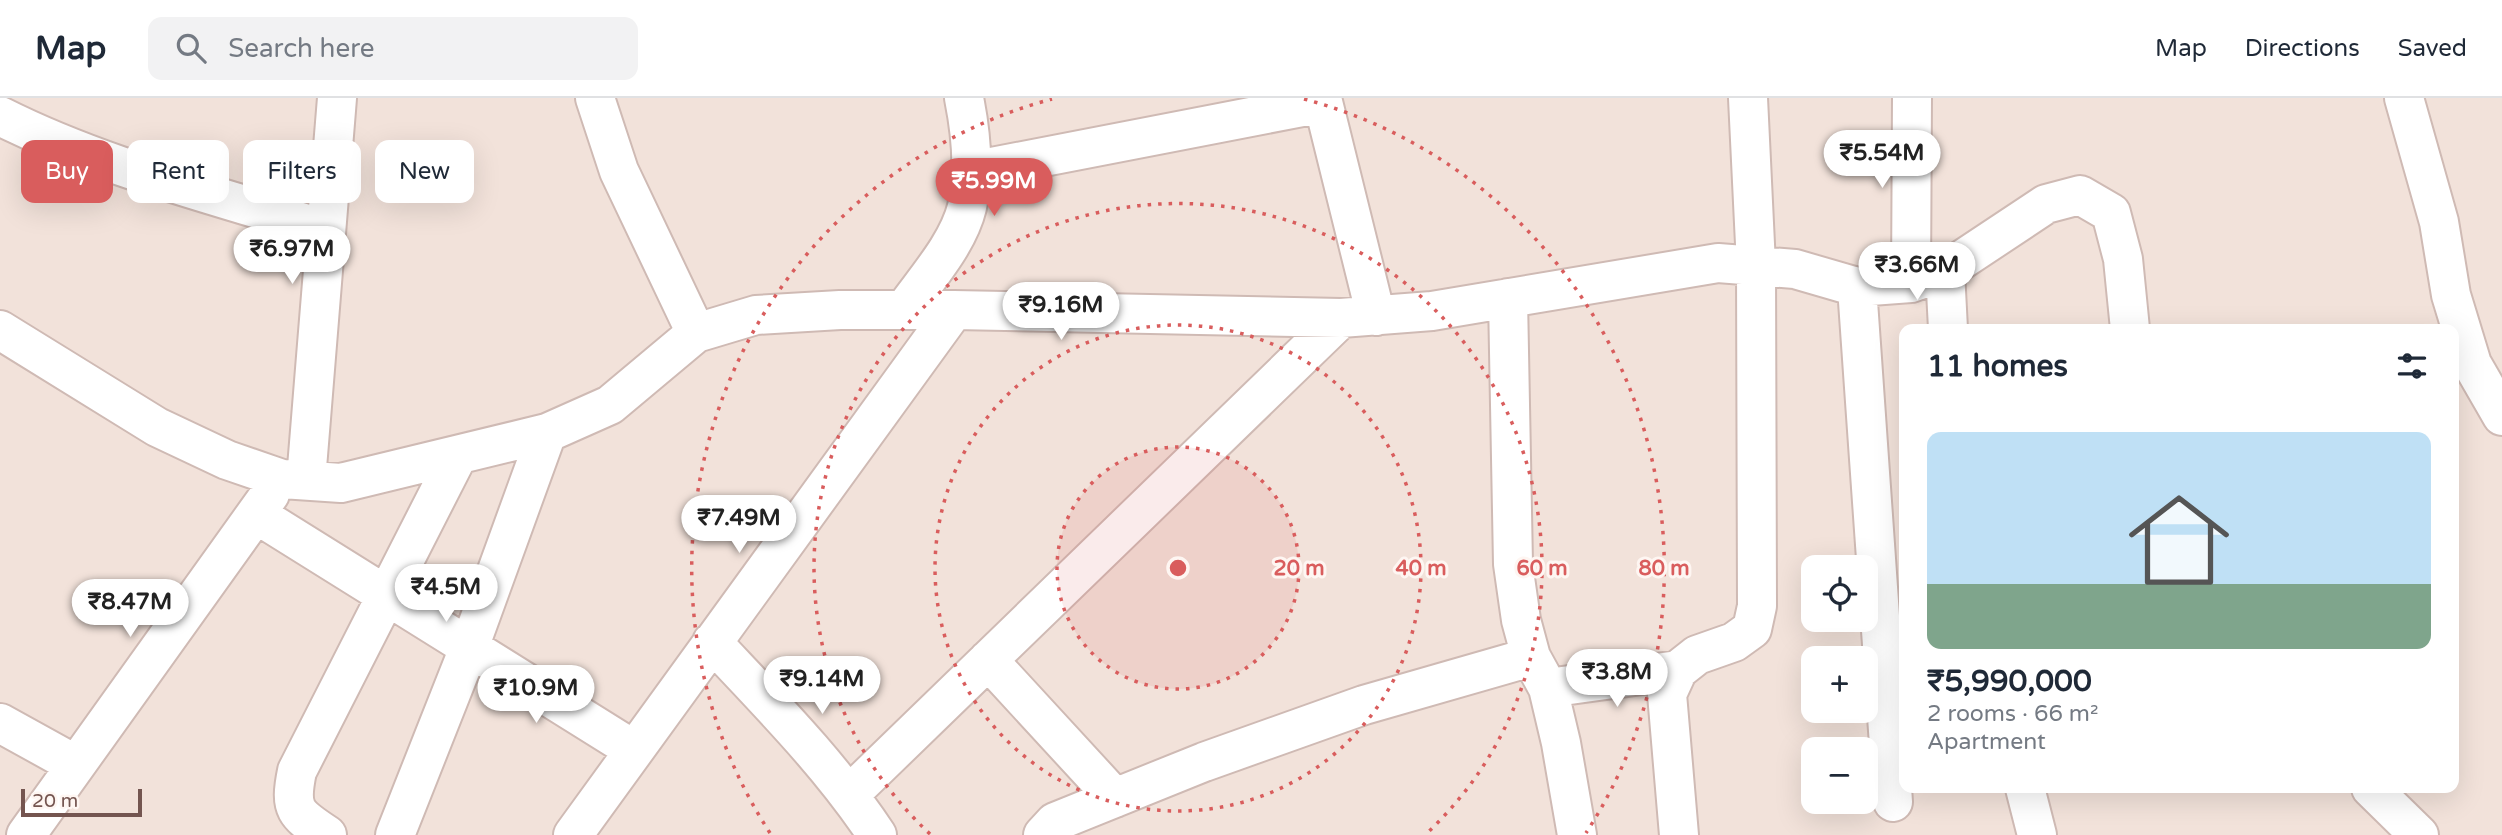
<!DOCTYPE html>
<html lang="en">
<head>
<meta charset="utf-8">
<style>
	body { margin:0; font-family:"Varela Round",sans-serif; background:#f2f2f3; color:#1f2937; height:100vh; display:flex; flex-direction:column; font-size:26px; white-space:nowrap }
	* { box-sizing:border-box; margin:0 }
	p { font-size:23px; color:#747a83 }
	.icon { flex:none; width:38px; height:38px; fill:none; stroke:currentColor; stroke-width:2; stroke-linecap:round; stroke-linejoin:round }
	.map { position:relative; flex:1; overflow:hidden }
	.drawer { position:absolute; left:1899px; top:226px; width:560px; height:469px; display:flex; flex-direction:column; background:#fff; border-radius:14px; box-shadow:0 7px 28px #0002 }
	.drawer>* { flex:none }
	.guide { position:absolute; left:21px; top:42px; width:665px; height:63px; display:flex; gap:14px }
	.buttons { position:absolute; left:1801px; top:457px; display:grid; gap:14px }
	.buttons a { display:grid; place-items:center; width:77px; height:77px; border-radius:14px; background:#fff; box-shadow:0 7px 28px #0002; font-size:35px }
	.scale { position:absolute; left:21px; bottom:18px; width:121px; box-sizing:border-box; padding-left:7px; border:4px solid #745550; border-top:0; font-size:19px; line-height:24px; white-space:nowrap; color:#745550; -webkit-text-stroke:5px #fef6f2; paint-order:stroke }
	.price { position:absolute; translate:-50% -60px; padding:0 16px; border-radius:24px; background:#fff; color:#222; font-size:23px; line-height:46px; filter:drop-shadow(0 2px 4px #0008) }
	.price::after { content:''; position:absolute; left:50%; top:42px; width:21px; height:16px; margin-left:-10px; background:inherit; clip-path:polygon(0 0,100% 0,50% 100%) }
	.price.selected { background:#d95d5d; color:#fff }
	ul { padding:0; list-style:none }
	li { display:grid; align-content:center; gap:14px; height:371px; padding:0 28px }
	li span { display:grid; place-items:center; height:217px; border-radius:14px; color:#555 }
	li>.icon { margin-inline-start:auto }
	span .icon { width:126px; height:126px; fill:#fffc; stroke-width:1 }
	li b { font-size:30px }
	h2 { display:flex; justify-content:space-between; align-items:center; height:84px; padding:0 28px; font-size:30px }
	.pill { padding:0 24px; border-radius:14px; background:#fff; box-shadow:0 7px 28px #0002; font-size:24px; line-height:63px }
	.pill.selected { background:#d95d5d; color:#fff }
	header { display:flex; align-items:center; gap:42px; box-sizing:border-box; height:98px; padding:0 35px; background:#fff; border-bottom:2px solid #e0e1e3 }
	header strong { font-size:33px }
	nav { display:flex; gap:38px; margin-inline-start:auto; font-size:24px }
	.search { width:490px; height:63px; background:#f2f2f3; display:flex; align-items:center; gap:18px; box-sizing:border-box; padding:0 24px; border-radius:14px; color:#747a83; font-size:26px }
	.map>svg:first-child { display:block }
	.residential { fill:#f2e2da; fill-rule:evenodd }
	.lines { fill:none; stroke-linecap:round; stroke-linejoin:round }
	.minor-casing { stroke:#cfbab4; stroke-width:42 }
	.minor { stroke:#fff; stroke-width:38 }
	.ring { fill:none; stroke:#d95d5d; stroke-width:3.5; stroke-dasharray:3.5 7 }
	.centre { fill:#d95d5d; stroke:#fef6f2; stroke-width:3.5 }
	.ring-label { font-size:21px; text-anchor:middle; font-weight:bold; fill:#d95d5d; stroke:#fef6f2; stroke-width:6; stroke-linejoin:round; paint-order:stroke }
</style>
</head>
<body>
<header>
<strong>Map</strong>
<div class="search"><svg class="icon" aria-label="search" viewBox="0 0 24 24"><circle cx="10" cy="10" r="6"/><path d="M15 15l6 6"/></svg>Search here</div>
<nav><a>Map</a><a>Directions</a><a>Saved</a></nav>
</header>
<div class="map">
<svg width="2502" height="737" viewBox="0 0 2502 737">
	<rect width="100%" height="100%" fill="#fbf2eb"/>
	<path class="residential" d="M0,0h2502v737h-2502zM1904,231h550v459h-550zM1813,469h53v53h-53zM1813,560h53v52h-53zM1813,651h53v53h-53z"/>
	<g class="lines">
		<g class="minor-casing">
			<path id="minor" d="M595,0l24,73 77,162
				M1322,0l54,218
				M2404,0l35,124 12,73 21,69 30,52
				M0,18c103,52 217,79 326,114
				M971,73l352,-68
				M1945,173l3,58
				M1911,185l1,-185
				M1857,189l36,515
				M1508,200l5,266 8,56 10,37 17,31 13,55 16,92
				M904,212c22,-31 54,-66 63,-103 8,-35 4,-74 -3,-109
				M0,232l157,97 70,33 55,19 59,4 206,-50 63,-28 86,-72 60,-18 84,-5h114l387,8 91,-7 286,-48 77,6 62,18 54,-4 34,-12 101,-67 34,-9 31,18 12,46 7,70
				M306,382l31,-382
				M256,416l378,236
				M712,544c58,62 118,122 165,193
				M988,562l127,138
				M1548,590l130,-18
				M0,625l76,42
				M2025,690l12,47
				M2371,690l48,47
				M850,696l491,-476
				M26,737l244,-341
				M327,737c-32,-21 -38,-25 -30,-64l161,-316
				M395,737l74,-187 78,-215
				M573,737l381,-525
				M1043,737l12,-13 149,-60 160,-57 167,-48
				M1679,737l-12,-141 11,-24 19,-15 37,-13 18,-13 5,-23 -1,-341 -8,-167"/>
		</g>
		<use href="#minor" class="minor"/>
	</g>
	<circle cx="1178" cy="470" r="121" fill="#d95d5d" fill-opacity=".12"/>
	<g class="ring">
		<circle cx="1178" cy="470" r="121"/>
		<circle cx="1178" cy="470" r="243"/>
		<path d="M930 736A364 364 0 1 1 1426 736"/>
		<path d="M770 735A486 486 0 0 1 1052 1M1304 1A486 486 0 0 1 1586 735"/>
	</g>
	<circle cx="1178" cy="470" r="10" class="centre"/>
	<g class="ring-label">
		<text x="1299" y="477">20 m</text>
		<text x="1421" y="477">40 m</text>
		<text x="1542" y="477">60 m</text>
		<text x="1664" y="477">80 m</text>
	</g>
</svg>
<div class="buttons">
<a><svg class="icon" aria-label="locate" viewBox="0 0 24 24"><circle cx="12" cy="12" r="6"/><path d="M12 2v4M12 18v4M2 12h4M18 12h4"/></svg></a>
<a>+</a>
<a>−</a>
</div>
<div class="scale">20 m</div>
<b class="price" style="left:1882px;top:92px">₹5.54M</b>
<b class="price selected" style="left:994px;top:120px">₹5.99M</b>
<b class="price" style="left:292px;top:188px">₹6.97M</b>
<b class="price" style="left:1917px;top:204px">₹3.66M</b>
<b class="price" style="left:1061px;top:244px">₹9.16M</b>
<b class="price" style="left:739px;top:457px">₹7.49M</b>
<b class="price" style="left:446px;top:526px">₹4.5M</b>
<b class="price" style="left:130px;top:541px">₹8.47M</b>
<b class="price" style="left:1617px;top:611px">₹3.8M</b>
<b class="price" style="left:822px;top:618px">₹9.14M</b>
<b class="price" style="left:536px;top:627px">₹10.9M</b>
<div class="guide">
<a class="pill selected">Buy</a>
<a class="pill">Rent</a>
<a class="pill">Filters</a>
<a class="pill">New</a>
</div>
<section class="drawer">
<h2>11 homes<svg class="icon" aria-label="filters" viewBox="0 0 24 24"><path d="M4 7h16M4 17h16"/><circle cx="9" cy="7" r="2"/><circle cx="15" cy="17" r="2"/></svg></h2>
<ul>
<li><span style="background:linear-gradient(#bfe0f5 70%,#7fa58c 0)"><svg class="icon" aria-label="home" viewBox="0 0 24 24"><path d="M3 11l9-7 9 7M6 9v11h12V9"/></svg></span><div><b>₹5,990,000</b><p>2 rooms · 66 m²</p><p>Apartment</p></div></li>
</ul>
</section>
</div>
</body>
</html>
